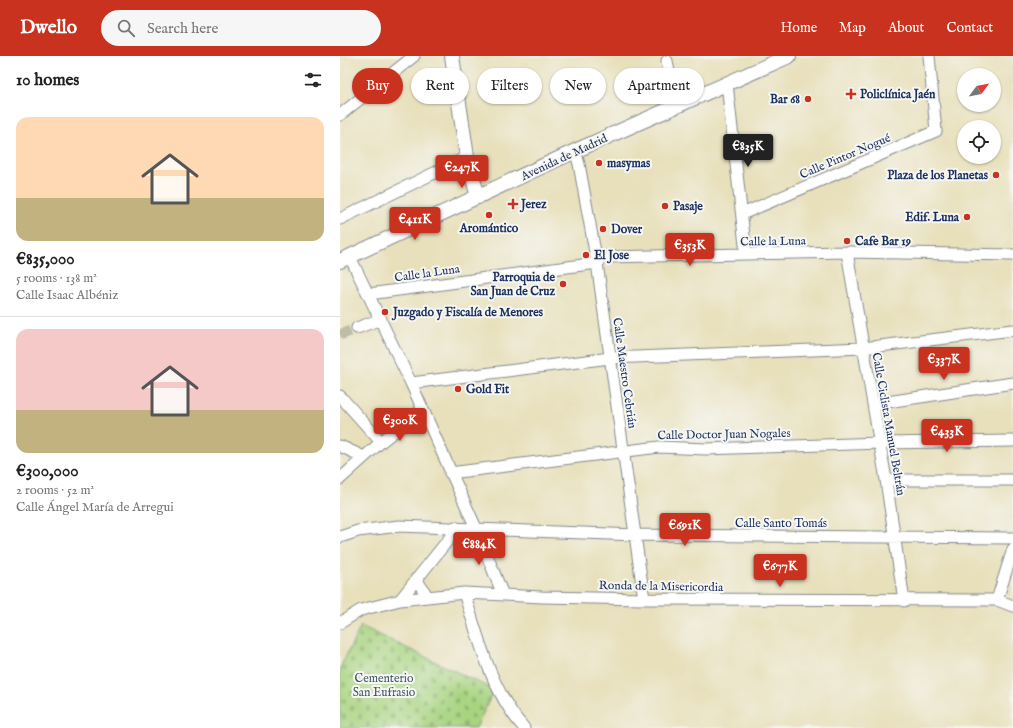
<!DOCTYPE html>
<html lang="en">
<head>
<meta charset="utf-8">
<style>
	body { margin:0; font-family:"IM FELL English",serif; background:#f6f6f6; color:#222; height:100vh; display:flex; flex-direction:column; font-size:15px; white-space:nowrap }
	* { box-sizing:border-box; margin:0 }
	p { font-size:13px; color:#767676 }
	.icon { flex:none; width:22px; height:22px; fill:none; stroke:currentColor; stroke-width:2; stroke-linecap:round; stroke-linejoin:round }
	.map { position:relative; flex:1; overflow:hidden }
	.side { display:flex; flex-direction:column; background:#fff; width:340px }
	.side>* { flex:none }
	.top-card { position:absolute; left:12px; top:12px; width:380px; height:36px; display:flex; gap:8px }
	.needle { width:26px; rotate:58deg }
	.tools { position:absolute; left:617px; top:12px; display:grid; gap:8px }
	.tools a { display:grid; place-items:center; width:44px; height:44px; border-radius:50%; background:#fff; box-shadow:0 1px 3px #0004; font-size:20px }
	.price { position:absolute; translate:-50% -34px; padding:0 9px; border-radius:4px; background:#c8321e; color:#fff; font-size:13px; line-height:26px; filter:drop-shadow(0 1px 2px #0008) }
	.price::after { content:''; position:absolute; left:50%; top:24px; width:12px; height:9px; margin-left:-6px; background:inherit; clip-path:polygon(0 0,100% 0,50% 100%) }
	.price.active { background:#222; color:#fff }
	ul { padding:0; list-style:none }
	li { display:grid; align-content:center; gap:8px; height:212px; padding:0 16px }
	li+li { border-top:1px solid #e0e0e0 }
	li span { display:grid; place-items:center; height:124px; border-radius:12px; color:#555 }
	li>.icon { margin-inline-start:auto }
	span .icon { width:72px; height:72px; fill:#fffc; stroke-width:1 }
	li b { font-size:17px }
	h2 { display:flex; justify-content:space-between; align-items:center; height:48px; padding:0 16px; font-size:17px }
	.tag { padding:0 14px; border-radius:18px; background:#fff; box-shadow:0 1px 3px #0004; font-size:14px; line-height:36px }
	.tag.active { background:#c8321e; color:#fff }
	header { display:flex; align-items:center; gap:24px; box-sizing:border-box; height:56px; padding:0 20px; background:#c8321e; color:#fff }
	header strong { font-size:19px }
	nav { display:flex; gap:22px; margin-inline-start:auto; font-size:14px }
	.search { width:280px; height:36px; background:#f6f6f6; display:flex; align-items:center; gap:10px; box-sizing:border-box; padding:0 14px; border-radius:22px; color:#767676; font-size:15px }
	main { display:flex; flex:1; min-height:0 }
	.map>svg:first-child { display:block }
	.cemetery { fill:url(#cemetery-stones); stroke:#62826f }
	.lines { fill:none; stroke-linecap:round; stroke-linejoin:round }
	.minor-tunnel { stroke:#bfbda8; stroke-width:11; stroke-dasharray:11 5.5; stroke-linecap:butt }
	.minor-casing { stroke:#82888c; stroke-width:13 }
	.tertiary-casing { stroke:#82888c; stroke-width:16 }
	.minor { stroke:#fff; stroke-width:11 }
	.tertiary { stroke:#fff; stroke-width:14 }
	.poi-dot { fill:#c8321e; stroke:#f6f6f2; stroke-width:1.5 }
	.labels { text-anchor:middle; stroke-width:4; stroke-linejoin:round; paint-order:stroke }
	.poi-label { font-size:12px; font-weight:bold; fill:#1b2f5e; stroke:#f6f6f2; text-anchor:start }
	.street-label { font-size:12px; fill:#1b2f5e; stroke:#f6f6f2 }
	.park-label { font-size:12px; fill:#3e5866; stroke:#f6f6f2 }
</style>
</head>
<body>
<header>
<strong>Dwello</strong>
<div class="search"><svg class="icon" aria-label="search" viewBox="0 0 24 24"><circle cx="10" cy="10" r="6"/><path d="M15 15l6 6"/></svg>Search here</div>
<nav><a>Home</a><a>Map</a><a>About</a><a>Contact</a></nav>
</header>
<main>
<section class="side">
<h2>10 homes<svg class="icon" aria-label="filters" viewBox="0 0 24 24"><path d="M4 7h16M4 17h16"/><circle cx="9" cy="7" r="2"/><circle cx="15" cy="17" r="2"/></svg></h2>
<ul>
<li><span style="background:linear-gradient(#ffd9b3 65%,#c2b280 0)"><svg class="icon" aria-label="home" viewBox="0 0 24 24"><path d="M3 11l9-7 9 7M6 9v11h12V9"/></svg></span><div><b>€835,000</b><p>5 rooms · 138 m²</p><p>Calle Isaac Albéniz</p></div></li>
<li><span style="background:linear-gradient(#f6c9c9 65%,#c2b280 0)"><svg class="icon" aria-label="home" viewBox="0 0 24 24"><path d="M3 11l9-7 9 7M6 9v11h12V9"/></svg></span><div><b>€300,000</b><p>2 rooms · 52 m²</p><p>Calle Ángel María de Arregui</p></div></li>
</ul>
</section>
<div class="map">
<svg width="673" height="672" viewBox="0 0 673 672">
	<defs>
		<pattern id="cemetery-stones" width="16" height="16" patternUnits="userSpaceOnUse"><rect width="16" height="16" fill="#a8d480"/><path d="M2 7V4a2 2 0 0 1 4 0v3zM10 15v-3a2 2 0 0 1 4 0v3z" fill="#90b671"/></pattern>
	</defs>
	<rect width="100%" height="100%" fill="#f6f6f2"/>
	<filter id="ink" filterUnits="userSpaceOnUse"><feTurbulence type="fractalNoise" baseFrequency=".025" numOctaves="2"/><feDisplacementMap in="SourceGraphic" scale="8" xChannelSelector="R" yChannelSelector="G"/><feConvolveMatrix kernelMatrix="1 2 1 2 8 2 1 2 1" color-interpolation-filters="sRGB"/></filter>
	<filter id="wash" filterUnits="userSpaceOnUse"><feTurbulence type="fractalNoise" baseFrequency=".012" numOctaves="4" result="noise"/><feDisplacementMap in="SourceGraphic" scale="16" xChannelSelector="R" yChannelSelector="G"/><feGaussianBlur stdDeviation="0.9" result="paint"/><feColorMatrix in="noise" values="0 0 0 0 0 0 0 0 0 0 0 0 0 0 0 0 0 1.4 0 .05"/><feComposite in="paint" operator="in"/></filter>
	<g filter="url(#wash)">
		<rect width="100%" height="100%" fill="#e8e0bb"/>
		<path class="cemetery" d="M21,570l133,64 -18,38h-136v-60z"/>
	</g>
	<g filter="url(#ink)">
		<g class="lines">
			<path class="minor-tunnel" d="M0,279l17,-7"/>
			<g class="minor-casing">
				<path id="minor" d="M327,5l8,46
					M387,28l19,170
					M0,59l74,-59
					M235,95l4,13 18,99 47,336
					M402,158l194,-83 -7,-75
					M0,163l127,-62
					M507,196l39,228 18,121
					M10,201l61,126 65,145 27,67
					M29,238l228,-31 8,-6 242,-5 166,3
					M17,272l24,-9
					M71,327l199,-25 253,-10 150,-18
					M0,340l41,46
					M534,348l139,-21
					M0,390l24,11
					M110,417l209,-26 47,2 174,-6 133,-2
					M0,423l41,-37 41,-32
					M546,424h127
					M0,481l18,-6 41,-5 238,9 376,3
					M76,523l12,18
					M124,537c15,46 27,98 60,135
					M60,544l52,-65 3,-8
					M657,544l16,-51
					M0,567l21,-13 39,-10 64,-7 78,4 102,2 353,1 16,6"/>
			</g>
			<g class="tertiary-casing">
				<path id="tertiary" d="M112,0l15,101 11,40
					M0,205l235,-110 214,-95"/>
			</g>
			<use href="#minor" class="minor"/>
			<use href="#tertiary" class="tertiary"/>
		</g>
	</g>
	<g class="poi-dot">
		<path d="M509 32h4v4h4v4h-4v4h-4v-4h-4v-4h4z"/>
		<circle cx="468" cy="43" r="4"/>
		<circle cx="259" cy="107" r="4"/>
		<circle cx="656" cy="119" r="4"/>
		<path d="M171 142h4v4h4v4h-4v4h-4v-4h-4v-4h4z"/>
		<circle cx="325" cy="150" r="4"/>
		<circle cx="149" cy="159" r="4"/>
		<circle cx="627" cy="161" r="4"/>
		<circle cx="263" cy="173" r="4"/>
		<circle cx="507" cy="185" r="4"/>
		<circle cx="246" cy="199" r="4"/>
		<circle cx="223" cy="228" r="4"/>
		<circle cx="45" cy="256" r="4"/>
		<circle cx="118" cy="333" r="4"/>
	</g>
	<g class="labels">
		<g class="poi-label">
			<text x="520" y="42">Policlínica Jaén</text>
			<text x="460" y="47" text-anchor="end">Bar 68</text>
			<text x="267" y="111">masymas</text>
			<text x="648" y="123" text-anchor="end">Plaza de los Planetas</text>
			<text x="181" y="152">Jerez</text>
			<text x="333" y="154">Pasaje</text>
			<text x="619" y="165" text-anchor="end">Edif. Luna</text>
			<text x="149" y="176" text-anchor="middle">Aromántico</text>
			<text x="271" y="177">Dover</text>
			<text x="515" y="189">Cafe Bar 19</text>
			<text x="254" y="203">El Jose</text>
			<text x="215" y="225" text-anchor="end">Parroquia de<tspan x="215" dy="14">San Juan de Cruz</tspan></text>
			<text x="53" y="260">Juzgado y Fiscalía de Menores</text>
			<text x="126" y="337">Gold Fit</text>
		</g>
		<g class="street-label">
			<text transform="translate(505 100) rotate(-23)" y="4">Calle Pintor Nogué</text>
			<text transform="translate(224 101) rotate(-25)" y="4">Avenida de Madrid</text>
			<text transform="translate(433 185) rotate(-1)" y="4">Calle la Luna</text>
			<text transform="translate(87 217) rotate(-8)" y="4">Calle la Luna</text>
			<text transform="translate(285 317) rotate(82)" y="4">Calle Maestro Cebrián</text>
			<text transform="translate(549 368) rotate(80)" y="4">Calle Ciclista Manuel Beltrán</text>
			<text transform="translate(384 378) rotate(-1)" y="4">Calle Doctor Juan Nogales</text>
			<text x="441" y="471">Calle Santo Tomás</text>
			<text transform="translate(321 530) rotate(1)" y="4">Ronda de la Misericordia</text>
		</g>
		<g class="park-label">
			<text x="44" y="626">Cementerio<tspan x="44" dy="14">San Eufrasio</tspan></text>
		</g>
	</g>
</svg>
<div class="tools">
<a><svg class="needle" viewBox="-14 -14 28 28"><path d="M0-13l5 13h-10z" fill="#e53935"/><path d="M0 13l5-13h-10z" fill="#767676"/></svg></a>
<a><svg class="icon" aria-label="locate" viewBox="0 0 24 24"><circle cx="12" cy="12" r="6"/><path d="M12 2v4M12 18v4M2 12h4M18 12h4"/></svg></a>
</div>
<b class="price active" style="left:408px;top:112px">€835K</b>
<b class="price" style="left:122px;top:133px">€247K</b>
<b class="price" style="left:75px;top:185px">€411K</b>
<b class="price" style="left:350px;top:211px">€353K</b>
<b class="price" style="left:604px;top:325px">€337K</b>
<b class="price" style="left:60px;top:386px">€300K</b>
<b class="price" style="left:607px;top:397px">€433K</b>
<b class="price" style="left:345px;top:491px">€691K</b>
<b class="price" style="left:139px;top:510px">€884K</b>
<b class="price" style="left:440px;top:532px">€677K</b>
<div class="top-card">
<a class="tag active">Buy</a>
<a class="tag">Rent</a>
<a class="tag">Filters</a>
<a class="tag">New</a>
<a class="tag">Apartment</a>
</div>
</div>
</main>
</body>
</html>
